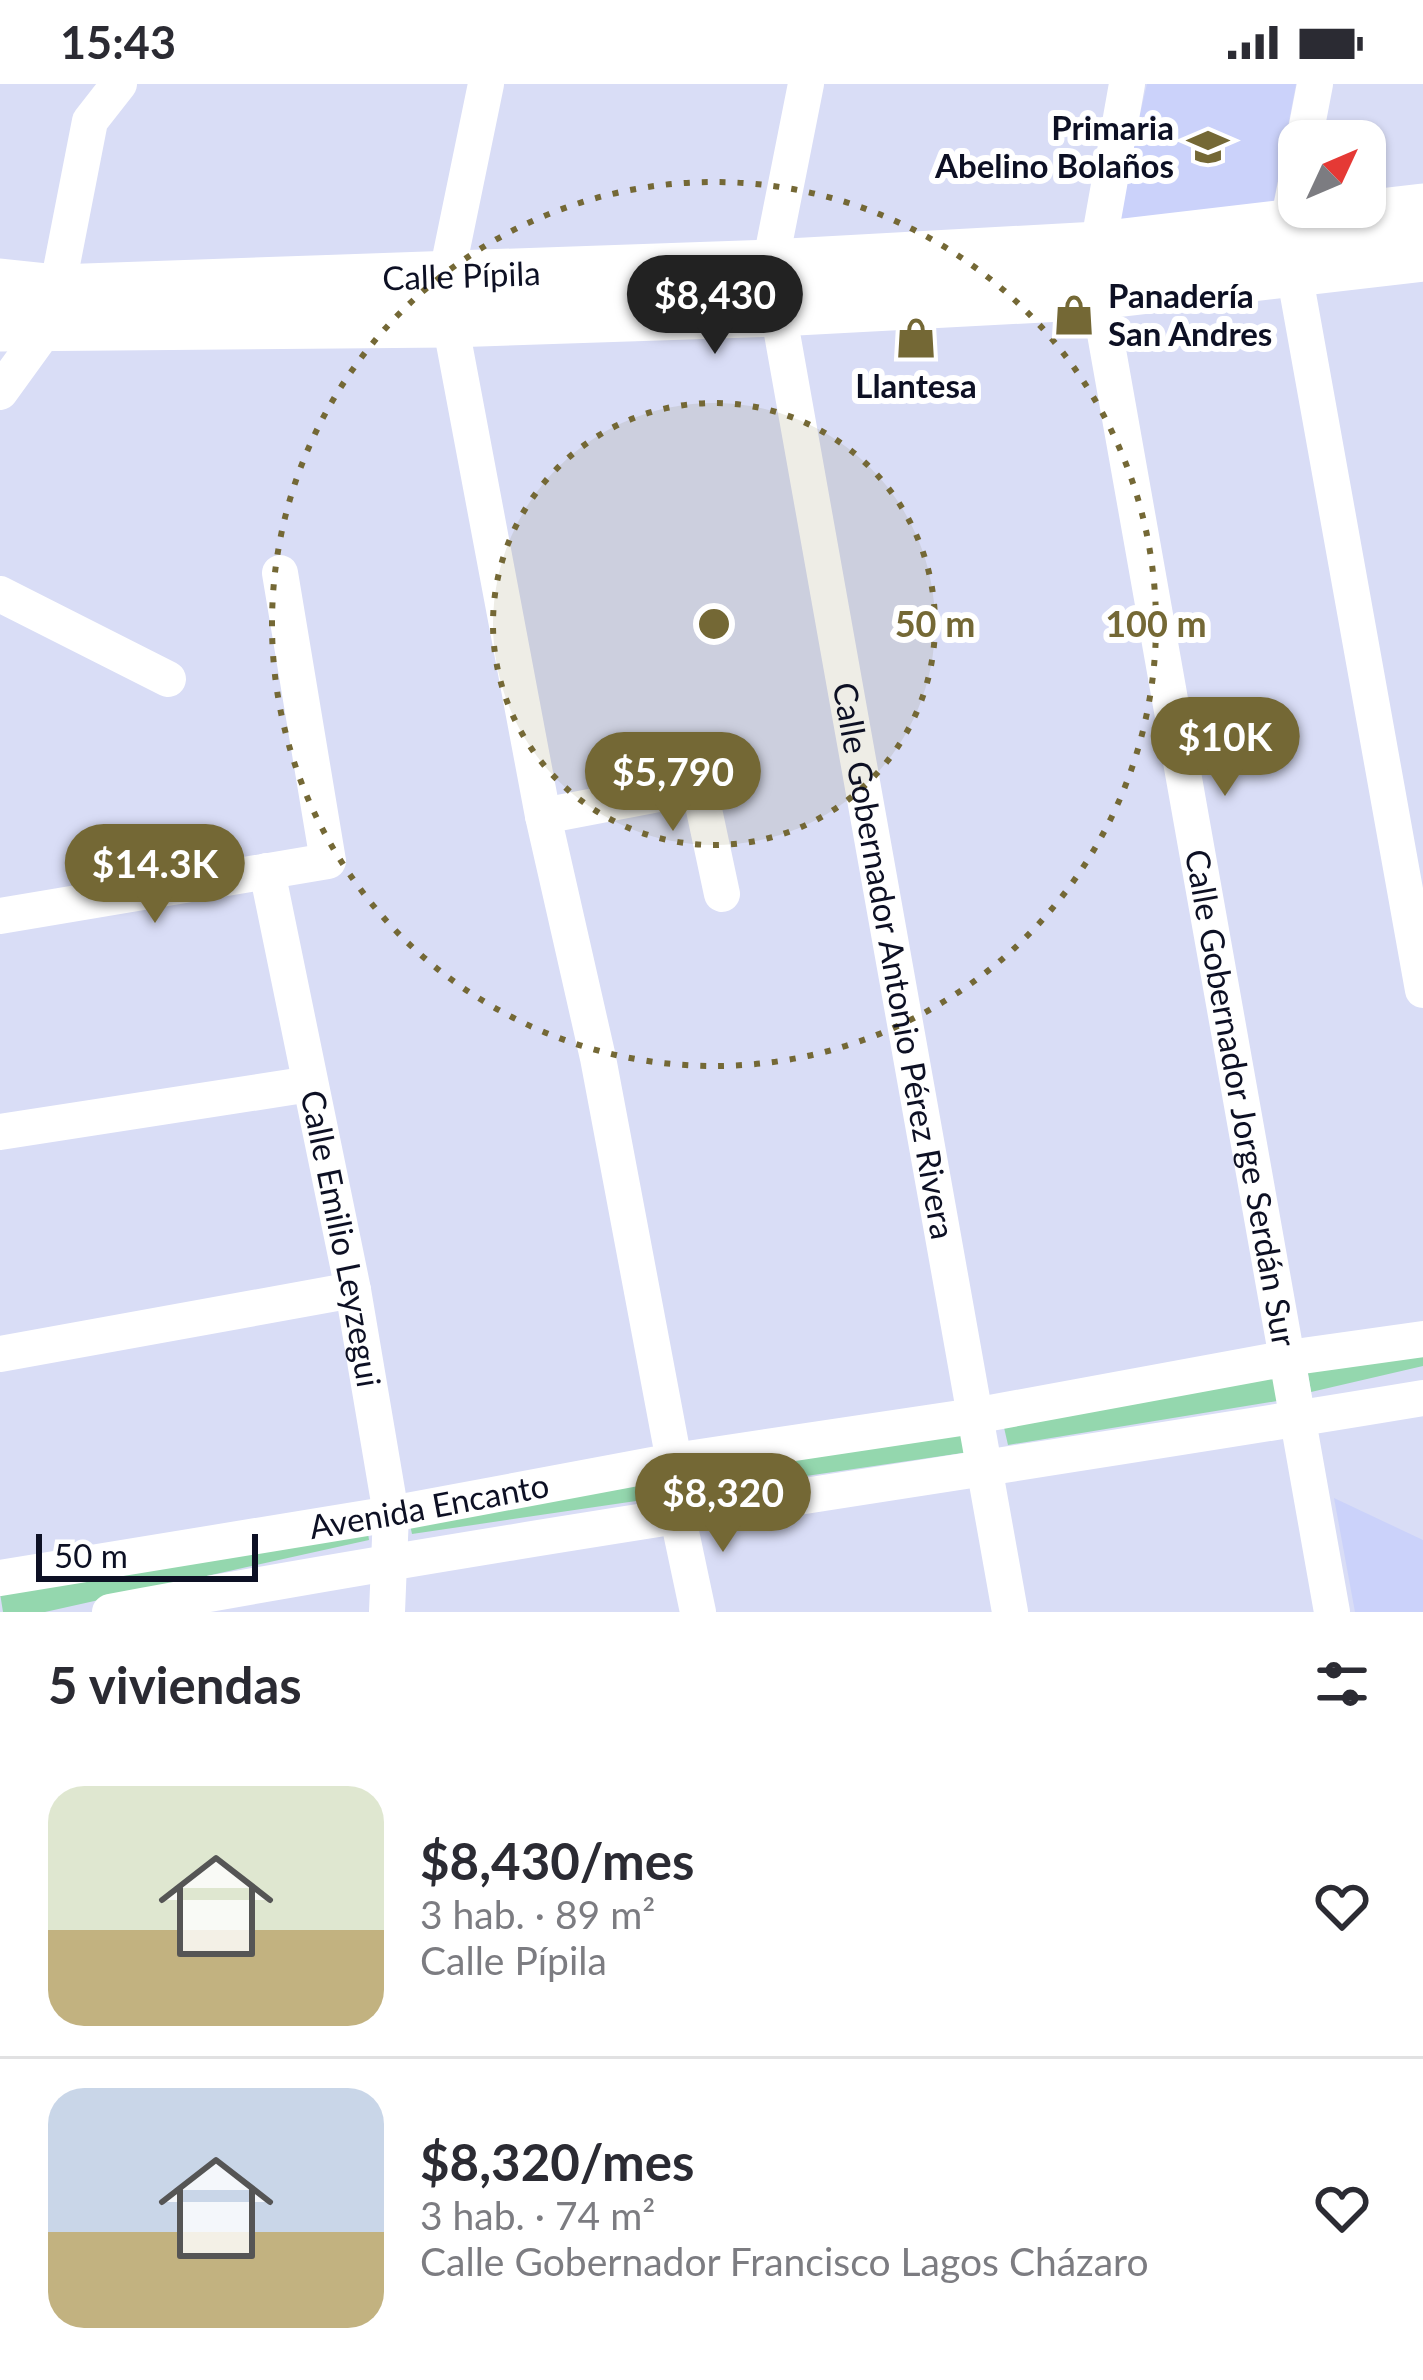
<!DOCTYPE html>
<html lang="es">
<head>
<meta charset="utf-8">
<style>
	body { margin:0; font-family:Lato,sans-serif; background:#f2f2f3; color:#2b2b33; height:100vh; display:flex; flex-direction:column; font-size:45px; white-space:nowrap }
	* { box-sizing:border-box; margin:0 }
	p { font-size:39px; color:#7c7c81 }
	.icon { flex:none; width:66px; height:66px; fill:none; stroke:currentColor; stroke-width:2; stroke-linecap:round; stroke-linejoin:round }
	.map { position:relative; height:1528px; overflow:hidden }
	.details { display:flex; flex-direction:column; background:#fff; flex:1 }
	.details>* { flex:none }
	.needle { width:78px; rotate:46deg }
	.controls { position:absolute; left:1278px; top:36px; display:grid; gap:24px }
	.controls a { display:grid; place-items:center; width:108px; height:108px; border-radius:24px; background:#fff; box-shadow:0 3px 9px #0004; font-size:60px }
	.scale { position:absolute; left:36px; bottom:30px; width:222px; box-sizing:border-box; padding-left:12px; border:6px solid #0d1024; border-top:0; font-size:33px; line-height:42px; white-space:nowrap; color:#0d1024; -webkit-text-stroke:9px #fff; paint-order:stroke }
	.price { position:absolute; translate:-50% -102px; padding:0 27px; border-radius:42px; background:#746835; color:#fff; font-size:39px; line-height:78px; filter:drop-shadow(0 3px 6px #0008) }
	.price::after { content:''; position:absolute; left:50%; top:72px; width:36px; height:27px; margin-left:-18px; background:inherit; clip-path:polygon(0 0,100% 0,50% 100%) }
	.price.on { background:#222; color:#fff }
	ul { padding:0; list-style:none }
	li { display:flex; align-items:center; gap:36px; height:300px; padding:0 48px }
	li+li { border-top:3px solid #e1e1e2 }
	li span { display:grid; place-items:center; flex:none; width:336px; height:240px; border-radius:36px; color:#555 }
	li>.icon { margin-inline-start:auto }
	span .icon { width:144px; height:144px; fill:#fffc; stroke-width:1 }
	li b { font-size:51px }
	h2 { display:flex; justify-content:space-between; align-items:center; height:144px; padding:0 48px; font-size:51px }
	.status { display:flex; justify-content:space-between; align-items:center; height:84px; padding:0 60px; background:#fff; direction:ltr }
	.status svg { height:33px; fill:currentColor }
	.map>svg:first-child { display:block }
	.built { fill:#cbd2fa }
	.green { fill:#94d7ae }
	.lines { fill:none; stroke-linecap:round; stroke-linejoin:round }
	.minor { stroke:#fff; stroke-width:36 }
	.secondary { stroke:#fff; stroke-width:51 }
	.ring { fill:none; stroke:#746835; stroke-width:6; stroke-dasharray:6 12 }
	.labels { text-anchor:middle; stroke-width:12; stroke-linejoin:round; paint-order:stroke }
	.poi-label { font-size:33px; font-weight:bold; fill:#0d1024; stroke:#fff; text-anchor:end }
	.street-label { font-size:33px; fill:#0d1024; stroke:#fff }
	.centre { fill:#746835; stroke:#fff; stroke-width:6 }
	.ring-label { font-size:36px; text-anchor:middle; font-weight:bold; fill:#746835; stroke:#fff; stroke-width:12; stroke-linejoin:round; paint-order:stroke }
</style>
</head>
<body>
<div class="status"><b>15:43</b><svg viewBox="0 0 49 12"><path d="M0 12V9h3v3zM5 12V6h3v6zM10 12V3h3v9zM15 12V0h3v12zM26 1h20v11H26zM47 4h2v5h-2z"/></svg></div>
<div class="map">
<svg width="1423" height="1528" viewBox="0 0 1423 1528">
	<rect width="100%" height="100%" fill="#d9ddf6"/>
	<path class="built" d="M1147,0h149l-24,126 -157,12z
		M1334,1414l89,42v72h-68z"/>
	<path class="green" d="M1423,1247v35l-112,26 -6,-37z
		M1270,1275l7,42 -269,44 -8,-35z
		M970,1331l6,36 -564,83 -8,-37z
		M364,1421l5,35 -324,72h-42l-3,-19z"/>
	<g class="lines">
		<g class="minor">
			<path d="M486,0l-40,194 4,44 93,494 55,242 76,403"/>
			<path id="s1" d="M1127,0l-29,163v47l234,1318"/>
			<path d="M1304,57l11,-57"/>
			<path d="M1288,140l11,-56"/>
			<path d="M770,181l36,-181"/>
			<path d="M1294,188l129,718"/>
			<path d="M57,206l33,-169 29,-37"/>
			<path id="s2" d="M778,227l232,1301"/>
			<path d="M0,308l47,-65"/>
			<path d="M0,510l168,85"/>
			<path d="M693,674l29,136"/>
			<path d="M543,732l157,-30"/>
			<path id="s3" d="M267,787l86,419 38,224 -4,98"/>
			<path d="M0,832l328,-55 -48,-288"/>
			<path d="M0,1048l310,-48"/>
			<path d="M0,1270l353,-64"/>
			<path d="M677,1429l21,99"/>
			<path id="s4" d="M0,1494l391,-64 283,-53 300,-45 314,-58 135,-19"/>
			<path d="M110,1528c436,-81 875,-141 1313,-214"/>
		</g>
		<g class="secondary">
			<path id="s5" d="M0,200l57,6 713,-25 328,-18 325,-38"/>
			<path d="M0,242l450,-4 328,-11 320,-17 325,-38"/>
		</g>
	</g>
	<circle cx="714" cy="540" r="221" fill="#746835" fill-opacity=".12"/>
	<g class="ring">
		<circle cx="714" cy="540" r="221"/>
		<circle cx="714" cy="540" r="442"/>
	</g>
	<defs>
		<g id="school-bare" transform="scale(3.24)"><path d="M0-5L7-2L0 1L-7-2ZM-4 1L0 2.5L4 1V4Q0 6-4 4Z" fill="#746835" stroke="#fff" stroke-width="2.5" paint-order="stroke"/></g>
		<g id="shop-bare" transform="scale(3.24)"><path d="M-5-2.5h2.3a2.7 3.5 0 0 1 5.4 0H5L5.5 6h-11ZM-1.5-2.5h3a1.5 2.3 0 0 0-3 0Z" fill="#746835" stroke="#fff" stroke-width="2.5" paint-order="stroke"/></g>
	</defs>
	<g fill-rule="evenodd">
		<use href="#school-bare" x="1208" y="63"/>
		<use href="#shop-bare" x="1074" y="231"/>
		<use href="#shop-bare" x="916" y="254"/>
	</g>
	<g class="labels">
		<g class="poi-label">
			<text x="1174" y="56">Primaria<tspan x="1174" dy="38">Abelino Bolaños</tspan></text>
			<text x="1108" y="224" text-anchor="start">Panadería<tspan x="1108" dy="38">San Andres</tspan></text>
			<text x="916" y="314" text-anchor="middle">Llantesa</text>
		</g>
		<g class="street-label">
			<text dy="12" stroke="none"><textPath href="#s5" startOffset="462">Calle Pípila</textPath></text>
			<text dy="12" stroke="none"><textPath href="#s2" startOffset="660">Calle Gobernador Antonio Pérez Rivera</textPath></text>
			<text dy="12" stroke="none"><textPath href="#s1" startOffset="1029">Calle Gobernador Jorge Serdán Sur</textPath></text>
			<text dy="12" stroke="none"><textPath href="#s3" startOffset="375">Calle Emilio Leyzegui</textPath></text>
			<text dy="12" stroke="none"><textPath href="#s4" startOffset="435">Avenida Encanto</textPath></text>
		</g>
	</g>
	<circle cx="714" cy="540" r="18" class="centre"/>
	<g class="ring-label">
		<text x="935" y="553">50 m</text>
		<text x="1156" y="553">100 m</text>
	</g>
</svg>
<div class="controls">
<a><svg class="needle" viewBox="-14 -14 28 28"><path d="M0-13l5 13h-10z" fill="#e53935"/><path d="M0 13l5-13h-10z" fill="#7c7c81"/></svg></a>
</div>
<div class="scale">50 m</div>
<b class="price on" style="left:715px;top:273px">$8,430</b>
<b class="price" style="left:1225px;top:715px">$10K</b>
<b class="price" style="left:673px;top:750px">$5,790</b>
<b class="price" style="left:155px;top:842px">$14.3K</b>
<b class="price" style="left:723px;top:1471px">$8,320</b>
</div>
<section class="details">
<h2>5 viviendas<svg class="icon" aria-label="filters" viewBox="0 0 24 24"><path d="M4 7h16M4 17h16"/><circle cx="9" cy="7" r="2"/><circle cx="15" cy="17" r="2"/></svg></h2>
<ul>
<li><span style="background:linear-gradient(#dfe7d0 60%,#c2b280 0)"><svg class="icon" aria-label="home" viewBox="0 0 24 24"><path d="M3 11l9-7 9 7M6 9v11h12V9"/></svg></span><div><b>$8,430/mes</b><p>3 hab. · 89 m²</p><p>Calle Pípila</p></div><svg class="icon" aria-label="heart" viewBox="0 0 24 24"><path d="M12 20l-8-8c-3-5 5-10 8-4 3-6 11-1 8 4z"/></svg></li>
<li><span style="background:linear-gradient(#c9d6e8 60%,#c2b280 0)"><svg class="icon" aria-label="home" viewBox="0 0 24 24"><path d="M3 11l9-7 9 7M6 9v11h12V9"/></svg></span><div><b>$8,320/mes</b><p>3 hab. · 74 m²</p><p>Calle Gobernador Francisco Lagos Cházaro</p></div><svg class="icon" aria-label="heart" viewBox="0 0 24 24"><path d="M12 20l-8-8c-3-5 5-10 8-4 3-6 11-1 8 4z"/></svg></li>
</ul>
</section>
</body>
</html>
